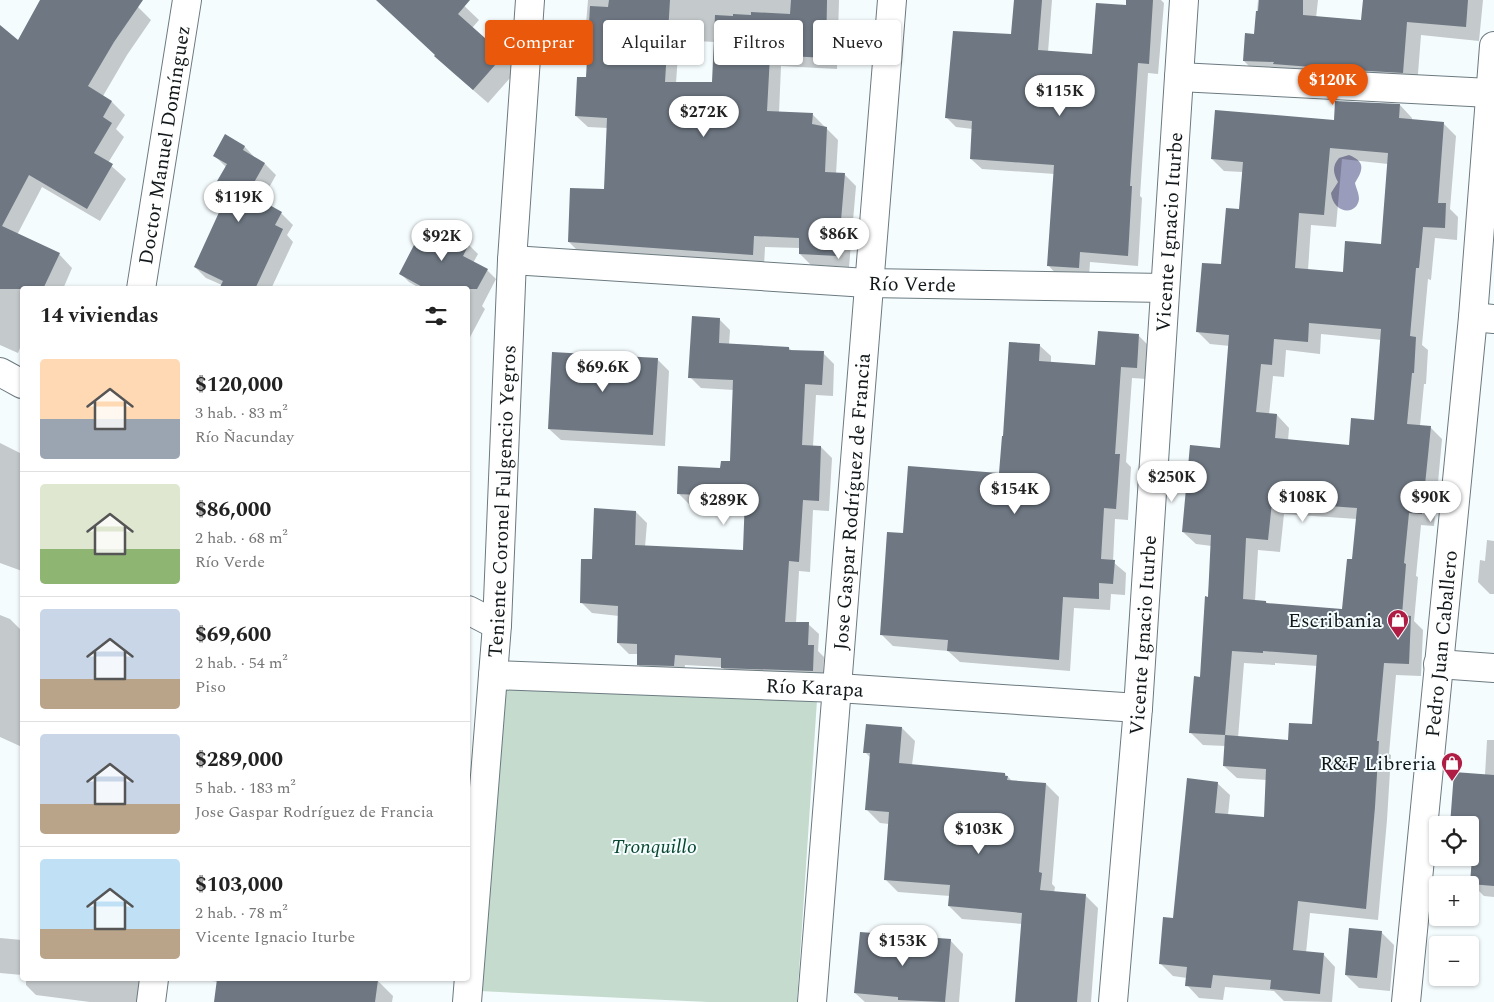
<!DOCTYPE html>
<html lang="es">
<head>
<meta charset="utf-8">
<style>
	body { margin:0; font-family:Spectral,serif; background:#f2f2f2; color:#222; height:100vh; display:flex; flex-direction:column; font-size:19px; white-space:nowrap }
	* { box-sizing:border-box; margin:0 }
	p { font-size:16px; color:#767676 }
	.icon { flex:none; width:28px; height:28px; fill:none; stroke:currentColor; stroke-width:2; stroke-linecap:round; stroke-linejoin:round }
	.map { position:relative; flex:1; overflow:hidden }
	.drawer { position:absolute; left:20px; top:286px; width:450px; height:695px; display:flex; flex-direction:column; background:#fff; border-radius:5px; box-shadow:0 1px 4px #0004 }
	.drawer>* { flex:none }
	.top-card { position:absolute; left:485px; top:20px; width:475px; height:45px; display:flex; gap:10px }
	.buttons { position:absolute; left:1429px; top:816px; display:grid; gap:10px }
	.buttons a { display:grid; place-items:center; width:50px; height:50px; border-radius:5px; background:#fff; box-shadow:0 1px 4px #0004; font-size:25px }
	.price { position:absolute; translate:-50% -42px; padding:0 11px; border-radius:18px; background:#fff; color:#222; font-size:16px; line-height:32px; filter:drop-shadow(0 1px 2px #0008) }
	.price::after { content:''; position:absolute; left:50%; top:30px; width:15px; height:11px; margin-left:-8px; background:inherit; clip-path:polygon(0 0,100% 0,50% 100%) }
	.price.on { background:#ea580c; color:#fff }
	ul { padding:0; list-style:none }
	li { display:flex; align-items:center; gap:15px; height:125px; padding:0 20px }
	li+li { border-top:1px solid #e0e0e0 }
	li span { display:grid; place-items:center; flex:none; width:140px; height:100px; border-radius:5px; color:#555 }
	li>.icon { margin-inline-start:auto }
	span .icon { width:60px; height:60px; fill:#fffc; stroke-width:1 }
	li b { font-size:21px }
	h2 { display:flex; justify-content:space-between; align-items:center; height:60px; padding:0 20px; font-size:21px }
	.chip { padding:0 18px; border-radius:5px; background:#fff; box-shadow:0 1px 4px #0004; font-size:18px; line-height:45px }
	.chip.on { background:#ea580c; color:#fff }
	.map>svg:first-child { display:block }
	.green { fill:#c5dbce }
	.water { fill:#9a9cbb }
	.shadow { fill:#0003; fill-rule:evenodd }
	.building { fill:#6e7782; fill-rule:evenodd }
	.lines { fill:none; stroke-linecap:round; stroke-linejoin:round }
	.street-casing { stroke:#6b7a80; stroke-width:30 }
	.secondary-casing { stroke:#6b7a80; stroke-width:30 }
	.street { stroke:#fff; stroke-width:28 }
	.secondary { stroke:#fff; stroke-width:28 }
	.labels { text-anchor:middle; stroke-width:4; stroke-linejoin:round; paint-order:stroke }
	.street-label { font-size:20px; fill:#12181a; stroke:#f5fcfe }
	.poi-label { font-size:20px; fill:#12181a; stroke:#f5fcfe; text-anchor:end }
	.park-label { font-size:20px; font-style:italic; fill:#08472e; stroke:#f5fcfe }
</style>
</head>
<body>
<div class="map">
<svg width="1494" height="1002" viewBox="0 0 1494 1002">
	<rect width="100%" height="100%" fill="#f5fcfe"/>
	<path class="green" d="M502,687l315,13 -20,302h-89l-229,-11z"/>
	<path class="water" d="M1349,155c17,7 14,15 6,28 1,5 4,10 4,16 -2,17 -26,15 -28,-6l7,-11c-5,-9 -6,-16 1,-24z"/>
	<path class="shadow" d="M42,0h84l12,7 13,13 -24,35 -24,41 9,6 13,13 -9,14 8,8 -16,26 18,16 -26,42 -58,-34 -25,48 42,19 13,14 -9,21h-41v60l-2,-1 -2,5 -18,-8v-318l18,15z
		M377,0h81l21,20 -7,8 45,42 -29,33 -38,-33 -14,-14 1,-1z
		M588,0h251l-2,69 -56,-3 -2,47 33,1 26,26 -2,34h8l12,12 -7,81 -38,-2 -11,-11v-6l-35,-1 -1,19 -184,-13 -11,-11 36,-51 3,-63 -20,-1 -12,-11 11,-37 3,-51 -4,-4zM679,40l36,2 -2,42 -37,-1z
		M1015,0h37l-4,52 46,4 33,-49v-7h34l3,3 -6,71 -10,-1 -8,123 2,2 -4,68 -48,-4 -1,15 -31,-1 -10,-11 7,-91 -73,-5 -11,-10 2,-30 -17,-2 -10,-10 66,-82z
		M1258,0h60l-2,18 46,3 2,-21h119l-4,41 -58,-6 -4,51 -159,-11 -14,-14 11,-25z
		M1400,105l12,13v2l31,3 13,13 -6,73 8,8 -1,23 -22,-2 -4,42 -3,-1 -6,66 6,5 -2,34h-2l-4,42 10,1 12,12 -8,87 -13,-1 -5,51 2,1 -4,44 9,9 -2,46 -25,-1 -7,79 2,1 -4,65 -9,100 -68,-7 -4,40 17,1 12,13 -3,35 -48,-1 -10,-10 -49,-4 -2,13 -24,-2 -12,-13v-7l-14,-2 -12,-12 13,-44 43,-137 13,12 -2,20 37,4 2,-39 -30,-2 -13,-12 2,-20 -23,-1 -13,-13 12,-54 10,-132 -16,-2 -13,-12 38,-82 9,-104 -20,-2 -12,-12 42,-121 3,-39 -19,-1 -12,-12 124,-38zM1342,159l46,5 -6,81 -38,28 -36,-3 3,-45 25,2zM1321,334l61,6 -7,82 -25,24 -62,-5 1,-13 -12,-13h-8l4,-39 11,1 2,-27 34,4zM1284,514l73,5 -4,42 -10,50 -75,-7 -2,-2 -11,-1 3,-51 22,2zM1244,663l31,2v-2l43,3 -5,60 -24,16 -51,-4z
		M226,136l19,11 11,12 9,5 11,11 -15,27 20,11 12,12 -6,10 6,7 -22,47h-51l2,-4 -16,-7 -11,-11 26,-55 -13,-12 18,-33 -11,-11z
		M427,222l42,23 9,9 -5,9 14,7 9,9 -14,27 3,3 -17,32v-52h-47l-12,-7 -9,-9z
		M719,319l11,11 -1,15 60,3 3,3 31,2 11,11 -1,32 -17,-1 -3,51 8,1 11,11 -3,53 -16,-1 -3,62 -11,-1 -3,52 12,1 11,10 -1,17 6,6 -1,25 -90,-4 -11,-11 -37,-2 -1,11 -35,-1 -11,-11v-10h-9l-11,-11 1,-27 -27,-3 -11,-11 12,-41 43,-49 11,11 -2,24 99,5 2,-45 -57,-3 -11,-11 53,-30 3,-73 -33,-2 -11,-11z
		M1139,336l11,11 -2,32 -16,-1 -6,84 5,5 -3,53 -13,-1 -2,43 13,11 -1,22 -14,-1 -1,16 -36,-2 -4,63 -110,-9 -12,-11 -55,-5 -11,-11 22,-101 96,-60 39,-129 12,11v7l46,4z
		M657,359l12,12 -4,75 -104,-6 -12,-11z
		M0,443l22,11v117l-22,-8z
		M1487,540l7,1v53h-4l-12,-12 2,-22 5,1z
		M0,615l10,4 12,12v116l-22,-10z
		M902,728l13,13 -3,24 93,9 7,7 34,3 13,13 -7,87 3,3 -1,6 31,2 13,13 -7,94h-74l6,-78 -61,-5 -13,-13 1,-10 -52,-4 -13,-13 4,-55 -9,-1 -13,-13 4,-52 -6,-6z
		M1487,740h7v157l-10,-1 -13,-13 3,-43h-4v-15h-19l34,-50z
		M22,859v19l-1,-2z
		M1381,932l13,13 -4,46 -31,-3 -13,-13z
		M0,938l22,2v35l-22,-2z
		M950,940l13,14 -4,48h-94l-10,-9z
		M26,979h115l-2,23h-49l-54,-7 -10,-10z
		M209,979h136l33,2 15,15 -1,6h-177l3,-20 -6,-1z"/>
	<path class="building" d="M40,0h103l-29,42 -26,44 24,15 -9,16 9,6 -18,30 19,11 -26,45 -58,-34 -27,51 58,27 -17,36h-43v-264l18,15z
		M376,0h94l-12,14 46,41 -31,35 -39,-34 1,-1z
		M609,0h61l-5,82h47l3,-67 18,1v-2l18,1v-3l39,2 1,-14h36l-1,58 -56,-3 -3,56 46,2 -1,11 15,3 -2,45 20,1 -7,83 -39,-2v-16l-45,-2 -1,19 -185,-13 2,-54 34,1 3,-71 -32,-2 2,-39h9l4,-71 18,1z
		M1014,0h28l-4,50 54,4 4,-51 30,2v-5h27l-4,64 -11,-1 -8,123h2l-4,70 -48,-4 -1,16 -32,-2 7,-101 -84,-6 2,-38 -27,-3 8,-87 58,3z
		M1259,0h44v15l58,5 2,-20h105l-2,27 -59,-5 -4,51 -66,-4 -64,-5 1,-2 -31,-1 2,-28 9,1 2,-23h2z
		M1335,101l65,3 -1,14 45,4 -6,81h8l-1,25 -22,-1 -4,41h-3l-6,68 6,1 -2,36h-2l-5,51 24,2 -9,88 -13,-1 -5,50 2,1 -4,51 9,1 -2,48 -25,-1 -7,78h2l-4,66 -9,102 -68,-8 -5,49 31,3 -4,41 -50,-5 1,-9 -58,-5 -2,13 -26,-2 2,-19 -28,-3 4,-47 10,1 14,-140 31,4 -3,31 49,4 2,-48 -43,-3 2,-31 -36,-2 5,-57 6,1 5,-81 3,1 3,-62 -29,-3 8,-87 30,3 9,-113 -33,-3 6,-69 19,1 5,-56 13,1 4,-47 -32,-3 4,-49 119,10zM1330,148l58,5 -7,91 -36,-3 -2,31 -48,-4 4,-55 25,2zM1309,323l72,6 -7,91 -23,-2 -2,27 -74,-7 2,-24 -21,-2 5,-48 11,1 2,-26 34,3zM1272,502l85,6 -5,51h-5l-5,50 -76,-6v-2l-23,-2 3,-61 22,2zM1232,651l31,2v-2l54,4 -5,69 -23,-1 -1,17 -63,-5z
		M225,134l20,12 -2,4 22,13 -17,30 34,19 -7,13 8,4 -28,60h-36l4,-8 -29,-14 27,-59 -15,-8 21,-36 -14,-8z
		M427,220l42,24 -6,12 25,13 -11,20h-51l-27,-15z
		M692,316l28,2 -1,25 70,4v3l35,1 -2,34 -17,-1 -3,61 19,1 -2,55 -16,-1 -4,62 -10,-1 -4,61h24l-1,23h6l-1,26 -92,-3v-10l-46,-3 -1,11 -37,-1v-21l-20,-1 1,-37 -38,-3 1,-44h11l2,-51 42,3 -1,34 108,5 2,-53 -68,-3 1,-28 42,2 1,-7h9l3,-81 -45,-2z
		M1098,331l41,3 -2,34 -16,-1 -6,87h5l-4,55 -12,-1 -3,51 14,1 -2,24 -14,-1v16l-36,-2 -4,63 -112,-9 1,-11 -68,-5 7,-103 16,1 5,-67 91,7 3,-37h1l6,-94 31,2 -1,17 56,4z
		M552,352l106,6 -5,77 -105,-6z
		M866,724l36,3 -3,36 106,10v3h3l-1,4 39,3 -7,89 3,1 -2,17 46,4 -9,108h-62l7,-89 -74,-7 2,-21 -66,-5 5,-68 -24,-2 5,-57h-7z
		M1454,772l40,3v111l-24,-2 4,-55h-4v-4h-20z
		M1349,928l33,3 -5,47 -32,-3z
		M860,932l91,7 -6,63 -47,-2v-3l-44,-4z
		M217,979h146l15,1 -3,22h-161z"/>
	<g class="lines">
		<g class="street-casing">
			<g id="street">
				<path d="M1179,77l311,16"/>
				<path id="s1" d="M512,260l355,23 298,5"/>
				<path id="s2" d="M141,289l46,-289"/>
				<path d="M1473,317l21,2"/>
				<path d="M0,372l22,12"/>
				<path d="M468,610l29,15"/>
				<path d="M1438,664l56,4"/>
				<path id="s3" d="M493,675l345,13 300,20"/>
				<path d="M151,1002l3,-23"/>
				<path id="s4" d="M812,1002c28,-334 51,-668 80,-1002"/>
			</g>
		</g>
		<g class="secondary-casing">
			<g id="secondary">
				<path id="s5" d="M467,1002l30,-377 15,-365 18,-260"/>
				<path id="s6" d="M1113,1002l25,-294 46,-708"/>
				<path id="s7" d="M1406,1002l67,-685 21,-271"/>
			</g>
		</g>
		<use href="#street" class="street"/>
		<use href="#secondary" class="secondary"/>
	</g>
	<defs>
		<g id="shop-pin" transform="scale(1.125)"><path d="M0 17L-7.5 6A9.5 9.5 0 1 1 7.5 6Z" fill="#b01d44" stroke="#f5fcfe"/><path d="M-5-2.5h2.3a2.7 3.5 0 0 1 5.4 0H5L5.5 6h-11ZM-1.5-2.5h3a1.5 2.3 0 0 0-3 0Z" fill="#fff"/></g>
	</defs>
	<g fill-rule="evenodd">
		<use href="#shop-pin" x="1398" y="620"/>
		<use href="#shop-pin" x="1452" y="763"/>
	</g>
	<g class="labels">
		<g class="street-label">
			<text dy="7" stroke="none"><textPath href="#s2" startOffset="146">Doctor Manuel Domínguez</textPath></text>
			<text dy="7" stroke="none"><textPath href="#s6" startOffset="772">Vicente Ignacio Iturbe</textPath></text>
			<text dy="7" stroke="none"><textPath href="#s1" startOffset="401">Río Verde</textPath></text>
			<text dy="7" stroke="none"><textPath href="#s5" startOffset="502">Teniente Coronel Fulgencio Yegros</textPath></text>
			<text dy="7" stroke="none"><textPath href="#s4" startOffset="502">Jose Gaspar Rodríguez de Francia</textPath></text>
			<text dy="7" stroke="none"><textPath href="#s6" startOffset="368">Vicente Ignacio Iturbe</textPath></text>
			<text dy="7" stroke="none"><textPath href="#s7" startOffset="360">Pedro Juan Caballero</textPath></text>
			<text dy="7" stroke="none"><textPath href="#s3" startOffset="322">Río Karapa</textPath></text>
		</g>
		<g class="poi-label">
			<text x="1382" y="627">Escribania</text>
			<text x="1436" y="770">R&amp;F Libreria</text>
		</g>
		<g class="park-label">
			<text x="654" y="853">Tronquillo</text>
		</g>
	</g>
</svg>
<div class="buttons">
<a><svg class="icon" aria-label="locate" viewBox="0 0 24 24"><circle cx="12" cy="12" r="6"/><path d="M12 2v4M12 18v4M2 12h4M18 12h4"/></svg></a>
<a>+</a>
<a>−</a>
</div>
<b class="price on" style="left:1333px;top:106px">$120K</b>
<b class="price" style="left:1060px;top:117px">$115K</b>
<b class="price" style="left:704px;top:138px">$272K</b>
<b class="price" style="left:239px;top:223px">$119K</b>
<b class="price" style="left:839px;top:260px">$86K</b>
<b class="price" style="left:442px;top:262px">$92K</b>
<b class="price" style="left:603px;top:393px">$69.6K</b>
<b class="price" style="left:1172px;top:503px">$250K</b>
<b class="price" style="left:1015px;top:515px">$154K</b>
<b class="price" style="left:1303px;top:523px">$108K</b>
<b class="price" style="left:1431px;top:523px">$90K</b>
<b class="price" style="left:724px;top:526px">$289K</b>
<b class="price" style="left:979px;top:855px">$103K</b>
<b class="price" style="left:903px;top:967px">$153K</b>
<div class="top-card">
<a class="chip on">Comprar</a>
<a class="chip">Alquilar</a>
<a class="chip">Filtros</a>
<a class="chip">Nuevo</a>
</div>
<section class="drawer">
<h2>14 viviendas<svg class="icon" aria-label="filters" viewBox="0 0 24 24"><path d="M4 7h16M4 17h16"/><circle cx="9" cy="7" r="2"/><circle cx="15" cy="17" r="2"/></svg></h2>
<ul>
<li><span style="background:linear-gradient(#ffd9b3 60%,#9aa5b1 0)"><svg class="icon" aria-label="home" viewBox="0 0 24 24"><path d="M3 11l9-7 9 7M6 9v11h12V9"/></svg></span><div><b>$120,000</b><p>3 hab. · 83 m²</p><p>Río Ñacunday</p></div></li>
<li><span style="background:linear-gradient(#dfe7d0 65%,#8fb573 0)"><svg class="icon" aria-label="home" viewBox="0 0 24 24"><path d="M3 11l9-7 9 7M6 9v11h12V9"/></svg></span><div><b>$86,000</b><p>2 hab. · 68 m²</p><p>Río Verde</p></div></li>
<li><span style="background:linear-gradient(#c9d6e8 70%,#b9a48a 0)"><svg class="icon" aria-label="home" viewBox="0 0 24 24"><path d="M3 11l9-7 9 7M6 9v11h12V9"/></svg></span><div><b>$69,600</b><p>2 hab. · 54 m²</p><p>Piso</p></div></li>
<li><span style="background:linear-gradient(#c9d6e8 70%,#b9a48a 0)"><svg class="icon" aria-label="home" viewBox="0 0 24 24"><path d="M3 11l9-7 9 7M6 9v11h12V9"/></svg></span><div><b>$289,000</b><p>5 hab. · 183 m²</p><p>Jose Gaspar Rodríguez de Francia</p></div></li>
<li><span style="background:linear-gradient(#bfe0f5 70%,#b9a48a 0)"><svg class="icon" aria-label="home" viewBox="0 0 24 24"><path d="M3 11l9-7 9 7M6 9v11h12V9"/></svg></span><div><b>$103,000</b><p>2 hab. · 78 m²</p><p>Vicente Ignacio Iturbe</p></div></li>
</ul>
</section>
</div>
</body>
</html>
